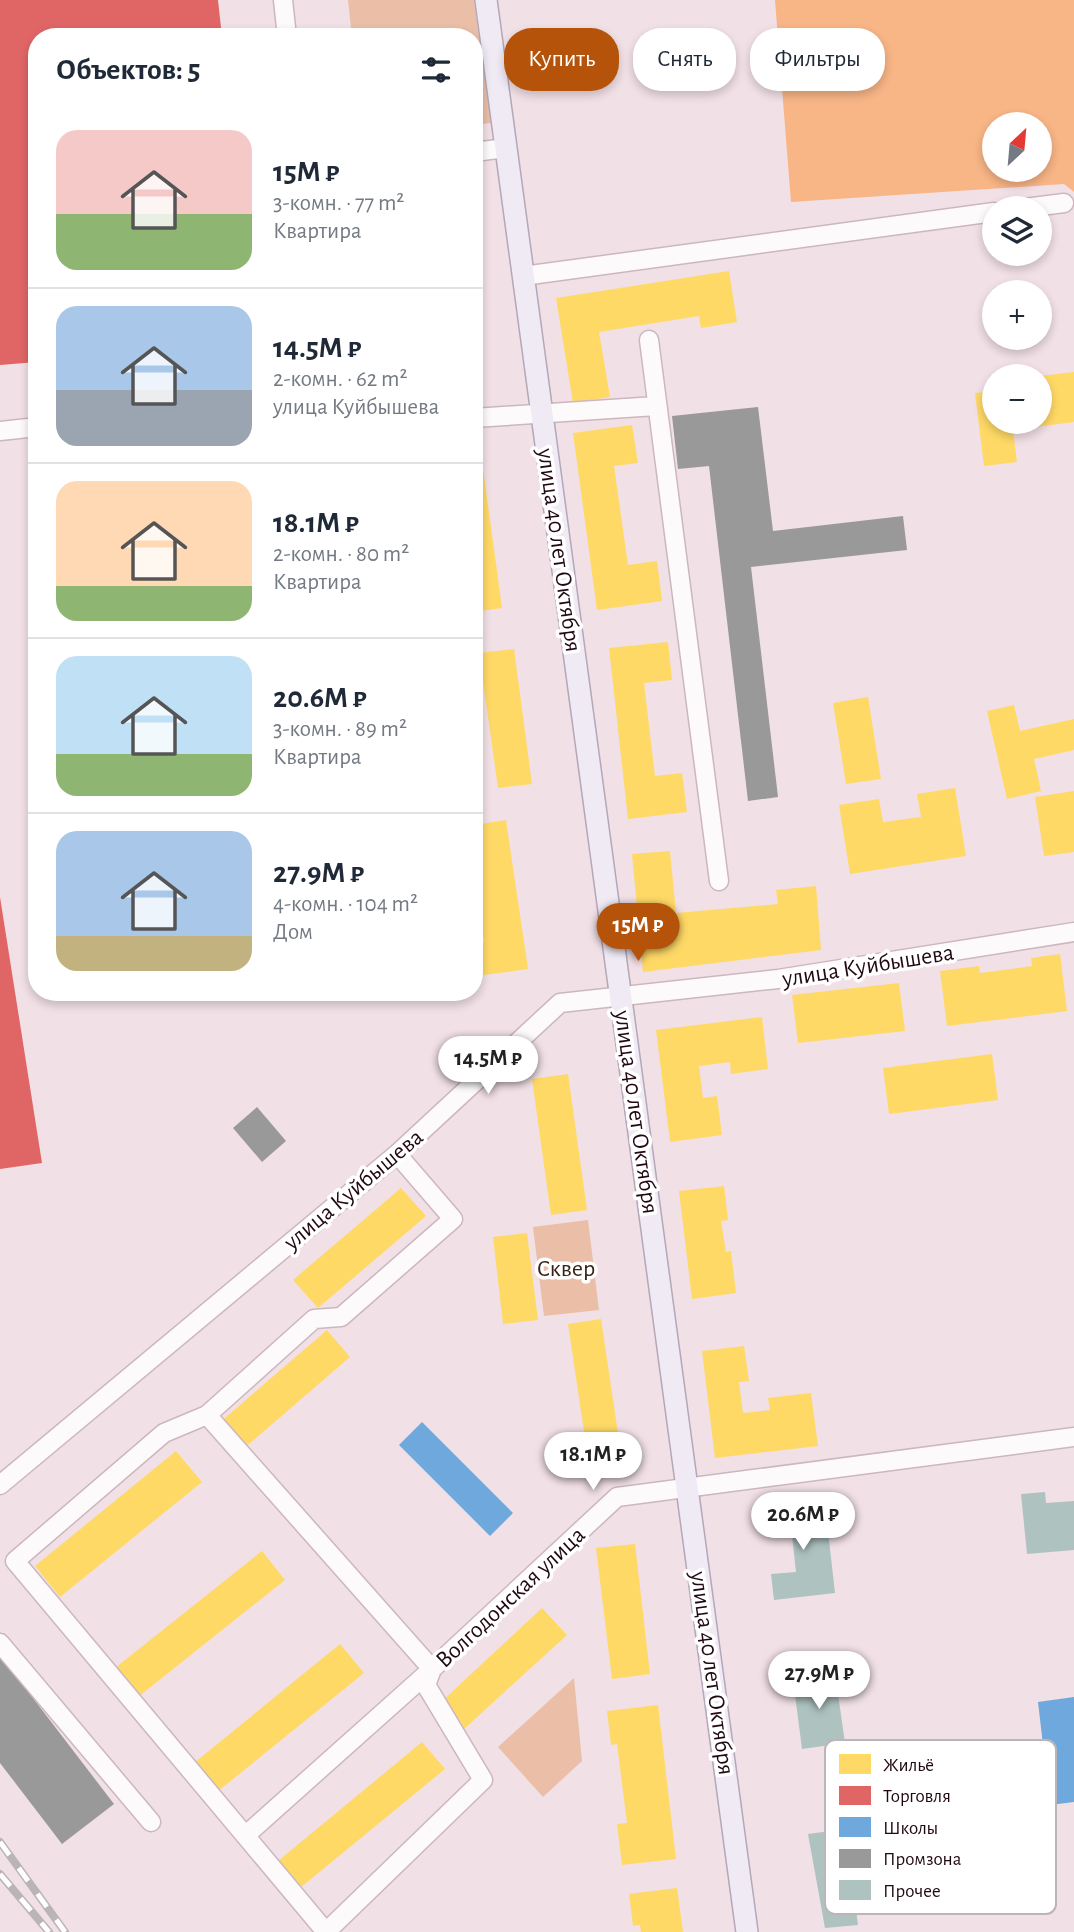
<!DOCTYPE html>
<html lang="ru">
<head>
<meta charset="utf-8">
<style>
	body { margin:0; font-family:"Alegreya Sans",sans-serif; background:#f6f6f7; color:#1f2937; height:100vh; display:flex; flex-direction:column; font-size:26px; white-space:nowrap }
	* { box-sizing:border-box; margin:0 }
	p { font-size:23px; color:#747a83 }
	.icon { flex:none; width:38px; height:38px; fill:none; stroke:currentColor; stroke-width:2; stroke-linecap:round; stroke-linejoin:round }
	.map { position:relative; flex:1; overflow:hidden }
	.sheet { position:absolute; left:28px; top:28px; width:455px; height:973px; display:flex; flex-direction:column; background:#fff; border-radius:28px; box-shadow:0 4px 10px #0003 }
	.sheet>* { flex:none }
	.guide { position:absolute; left:504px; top:28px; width:464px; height:63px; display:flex; gap:14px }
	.needle { width:46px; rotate:26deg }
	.tools { position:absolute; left:982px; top:112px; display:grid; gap:14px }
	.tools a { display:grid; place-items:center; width:70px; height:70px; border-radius:50%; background:#fff; box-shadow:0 4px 10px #0003; font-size:35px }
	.price { position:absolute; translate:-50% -60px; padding:0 16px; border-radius:24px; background:#fff; color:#222; font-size:23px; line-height:46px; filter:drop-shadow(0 2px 4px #0008) }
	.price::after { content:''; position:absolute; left:50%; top:42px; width:21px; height:16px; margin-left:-10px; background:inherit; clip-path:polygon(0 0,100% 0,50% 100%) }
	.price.active { background:#b45309; color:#fff }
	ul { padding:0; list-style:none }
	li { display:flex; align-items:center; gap:21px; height:175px; padding:0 28px }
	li+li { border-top:2px solid #e0e1e3 }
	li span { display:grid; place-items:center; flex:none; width:196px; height:140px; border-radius:21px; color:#555 }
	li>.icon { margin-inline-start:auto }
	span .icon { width:84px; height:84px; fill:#fffc; stroke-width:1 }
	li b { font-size:30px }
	h2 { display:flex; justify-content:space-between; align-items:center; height:84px; padding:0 28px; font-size:30px }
	.chip { padding:0 24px; border-radius:28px; background:#fff; box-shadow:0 4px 10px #0003; font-size:24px; line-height:63px }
	.chip.active { background:#b45309; color:#fff }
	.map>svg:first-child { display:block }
	.green { fill:#eabea7 }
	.forest { fill:#f8b586; fill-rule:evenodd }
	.homes { fill:#ffd966 }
	.shops { fill:#e06666 }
	.schools { fill:#6fa8dc }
	.industry { fill:#999 }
	.building { fill:#aec3c0 }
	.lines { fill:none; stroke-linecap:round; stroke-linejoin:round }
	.minor-casing { stroke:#ccb7bf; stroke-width:21 }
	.major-casing { stroke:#b4a7b8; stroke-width:24 }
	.minor { stroke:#fdfafb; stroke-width:18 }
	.major { stroke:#efeaf4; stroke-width:21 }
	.rail-casing { stroke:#bab4b6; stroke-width:8 }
	.rail { stroke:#fff; stroke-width:5; stroke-dasharray:16; stroke-linecap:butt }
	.labels { text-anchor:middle; stroke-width:7; stroke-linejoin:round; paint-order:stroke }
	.street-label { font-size:24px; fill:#210913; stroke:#fff }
	.park-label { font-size:24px; fill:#382416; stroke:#fff }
	.key { fill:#fff; stroke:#bcb5b8; stroke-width:2 }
	.key-label { font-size:19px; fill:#210913 }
</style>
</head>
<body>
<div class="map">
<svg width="1074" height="1932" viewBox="0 0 1074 1932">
	<rect width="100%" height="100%" fill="#f1e0e6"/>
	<path class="green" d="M348,0h126l17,123 -17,2v-88h-122z
		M588,1220l11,90 -55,6 -11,-89z
		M574,1678l8,83 -39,36 -45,-50z"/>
	<path class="forest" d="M775,0h299v192l-10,-8 -273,18zM994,124h46v46h-46z"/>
	<path class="homes" d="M729,271l8,51 -36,6 -2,-12 -100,16 11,65 -37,6 -17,-105z
		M1074,372v50l-61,8 4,32 -33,4 -9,-73 19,-2v31h46v-46z
		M632,425l6,38 -24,3 14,99 29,-4 5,40 -65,9 -24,-177z
		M483,468l19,140 -28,4v-142z
		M668,642l4,38 -28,3 11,93 27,-3 5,39 -59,7 -19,-171z
		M514,649l18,135 -34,4 -19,-135z
		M868,697l13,82 -35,5 -13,-81z
		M1014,705l6,26 54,-12v31l-40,9 7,32 -34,8 -20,-88z
		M955,788l11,68 -116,18 -11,-69 40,-6 4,23 38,-5 -4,-23z
		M1074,791v61l-30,4 -9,-59z
		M506,820l22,149 -51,7 -3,-33 10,-2 -10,-62v-54z
		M670,851l6,62 102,-9 -2,-14 40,-4 5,64 -178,22 -11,-118z
		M1060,954l7,57 -120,15 -7,-55 39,-5 1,7 52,-7 -1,-8z
		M899,983l6,48 -107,12 -6,-48z
		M762,1017l6,52 -37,5 -1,-12 -31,4 4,32 14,-2 5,39 -52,7 -14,-112z
		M992,1054l6,46 -109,14 -6,-46z
		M568,1074l19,136 -36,5 -19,-136z
		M724,1186l4,34 -7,1 5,31 5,-1 5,42 -44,6 -13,-108z
		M401,1188l25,28 -108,92 -25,-28z
		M527,1233l11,87 -35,4 -10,-87z
		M601,1319l21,141 -33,5 -21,-141z
		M327,1330l23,27 -108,93 -23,-27z
		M744,1346l5,35 -10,1 4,31 27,-3 -2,-12 43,-5 7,53 -103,12 -13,-107z
		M176,1451l26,31 -142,115 -25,-31z
		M635,1544l15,130 -38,5 -16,-131z
		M262,1551l23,29 -147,117 -23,-29z
		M542,1608l25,27 -103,94 -24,-26z
		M340,1644l24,29 -147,119 -23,-29z
		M658,1705l18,154 -54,6 -5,-41 10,-1 -10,-79 -6,1 -4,-34z
		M422,1742l23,27 -145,119 -22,-27z
		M677,1888l6,44h-42l-1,-7 -7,1 -4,-32z"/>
	<path class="shops" d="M0,0h218l4,37h-185v325l-37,3z
		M0,897l42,266 -42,6z"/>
	<path class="schools" d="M422,1422l91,91 -23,23 -91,-91z
		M1074,1697v105l-24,3 -12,-103z"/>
	<path class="industry" d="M758,407l15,124 130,-15 4,34 -156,17 27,230 -30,4 -39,-335 -31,3 -6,-53z
		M37,517v47h-2l-7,-46z
		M257,1107l29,34 -24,21 -29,-34z
		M0,1655l114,149 -52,40 -62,-81z"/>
	<path class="building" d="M1045,1492l1,11 28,-2v49l-47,4 -6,-60z
		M825,1504l10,89 -61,7 -3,-26 25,-2 -4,-37 -24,3 -3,-27z
		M835,1673l10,70 -43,6 -9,-70z
		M845,1829l13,96 -33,3 -17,-94z"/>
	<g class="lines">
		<g class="minor-casing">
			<path id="minor" d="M283,0l4,37
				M474,152l32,-4
				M1025,208l39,-5
				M523,276l471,-64
				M649,340l70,541
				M474,418l182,-12
				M0,431l37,-4
				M207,1415l-43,18 -149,128 311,371
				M0,1485l397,-331 163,-151 218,-24 296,-47
				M0,1643l151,179
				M246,1835l186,-166 185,-172 457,-60
				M326,1932l157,-152 -57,-95 6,-16 -225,-254 107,-96 27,-2 112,-98 -56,-65"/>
		</g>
		<g class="major-casing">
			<path id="major" d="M486,0l261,1932"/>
		</g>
		<use href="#minor" class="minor"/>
		<use href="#major" class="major"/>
		<g class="rail-casing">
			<path id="rail" d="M0,1842l65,90
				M0,1874l49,58"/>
		</g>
		<use href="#rail" class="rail"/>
	</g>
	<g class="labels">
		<g class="street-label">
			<text transform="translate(560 550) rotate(82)" y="8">улица 40 лет Октября</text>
			<text transform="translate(868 965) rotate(-9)" y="8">улица Куйбышева</text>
			<text transform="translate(637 1112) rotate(82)" y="8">улица 40 лет Октября</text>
			<text transform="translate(353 1189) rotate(-40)" y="8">улица Куйбышева</text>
			<text transform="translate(510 1597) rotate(-43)" y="8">Волгодонская улица</text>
			<text transform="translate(713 1673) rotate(82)" y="8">улица 40 лет Октября</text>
		</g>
		<g class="park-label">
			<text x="566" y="1276">Сквер</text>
		</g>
	</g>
	<rect x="825" y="1740" width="231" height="174" rx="10" class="key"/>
	<rect x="839" y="1754" width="32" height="20" fill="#ffd966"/>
	<rect x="839" y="1786" width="32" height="19" fill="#e06666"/>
	<rect x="839" y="1817" width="32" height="20" fill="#6fa8dc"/>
	<rect x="839" y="1849" width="32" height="19" fill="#999"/>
	<rect x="839" y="1880" width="32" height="20" fill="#aec3c0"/>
	<g class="key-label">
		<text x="883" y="1771">Жильё</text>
		<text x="883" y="1802">Торговля</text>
		<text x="883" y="1834">Школы</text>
		<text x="883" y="1865">Промзона</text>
		<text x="883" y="1897">Прочее</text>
	</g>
</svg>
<div class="tools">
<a><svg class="needle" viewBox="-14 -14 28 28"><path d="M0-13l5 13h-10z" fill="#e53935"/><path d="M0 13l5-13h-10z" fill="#747a83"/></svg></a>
<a><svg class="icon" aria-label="layers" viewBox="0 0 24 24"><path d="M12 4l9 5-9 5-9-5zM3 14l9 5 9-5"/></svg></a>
<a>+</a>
<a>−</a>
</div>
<b class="price active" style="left:638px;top:963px">15M ₽</b>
<b class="price" style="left:488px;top:1096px">14.5M ₽</b>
<b class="price" style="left:593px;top:1492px">18.1M ₽</b>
<b class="price" style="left:803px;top:1552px">20.6M ₽</b>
<b class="price" style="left:819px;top:1711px">27.9M ₽</b>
<div class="guide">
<a class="chip active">Купить</a>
<a class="chip">Снять</a>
<a class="chip">Фильтры</a>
</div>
<section class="sheet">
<h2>Объектов: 5<svg class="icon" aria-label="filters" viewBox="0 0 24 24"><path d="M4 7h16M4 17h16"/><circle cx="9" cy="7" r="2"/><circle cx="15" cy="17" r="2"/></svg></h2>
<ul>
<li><span style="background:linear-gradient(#f6c9c9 60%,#8fb573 0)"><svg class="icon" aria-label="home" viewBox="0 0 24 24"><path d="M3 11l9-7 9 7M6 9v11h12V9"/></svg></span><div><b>15M ₽</b><p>3-комн. · 77 m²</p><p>Квартира</p></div></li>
<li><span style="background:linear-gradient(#a9c7e8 60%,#9aa5b1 0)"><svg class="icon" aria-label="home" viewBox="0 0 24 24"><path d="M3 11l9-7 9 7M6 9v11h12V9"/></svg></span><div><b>14.5M ₽</b><p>2-комн. · 62 m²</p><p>улица Куйбышева</p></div></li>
<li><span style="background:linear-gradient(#ffd9b3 75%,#8fb573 0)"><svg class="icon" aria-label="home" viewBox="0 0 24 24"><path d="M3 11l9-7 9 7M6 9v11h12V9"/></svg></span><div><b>18.1M ₽</b><p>2-комн. · 80 m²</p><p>Квартира</p></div></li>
<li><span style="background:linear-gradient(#bfe0f5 70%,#8fb573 0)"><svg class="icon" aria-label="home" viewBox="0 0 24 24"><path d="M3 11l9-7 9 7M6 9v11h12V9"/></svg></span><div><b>20.6M ₽</b><p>3-комн. · 89 m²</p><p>Квартира</p></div></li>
<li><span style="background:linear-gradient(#a9c7e8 75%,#c2b280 0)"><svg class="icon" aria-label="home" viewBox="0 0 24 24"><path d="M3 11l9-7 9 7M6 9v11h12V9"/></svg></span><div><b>27.9M ₽</b><p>4-комн. · 104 m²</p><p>Дом</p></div></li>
</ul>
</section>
</div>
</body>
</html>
